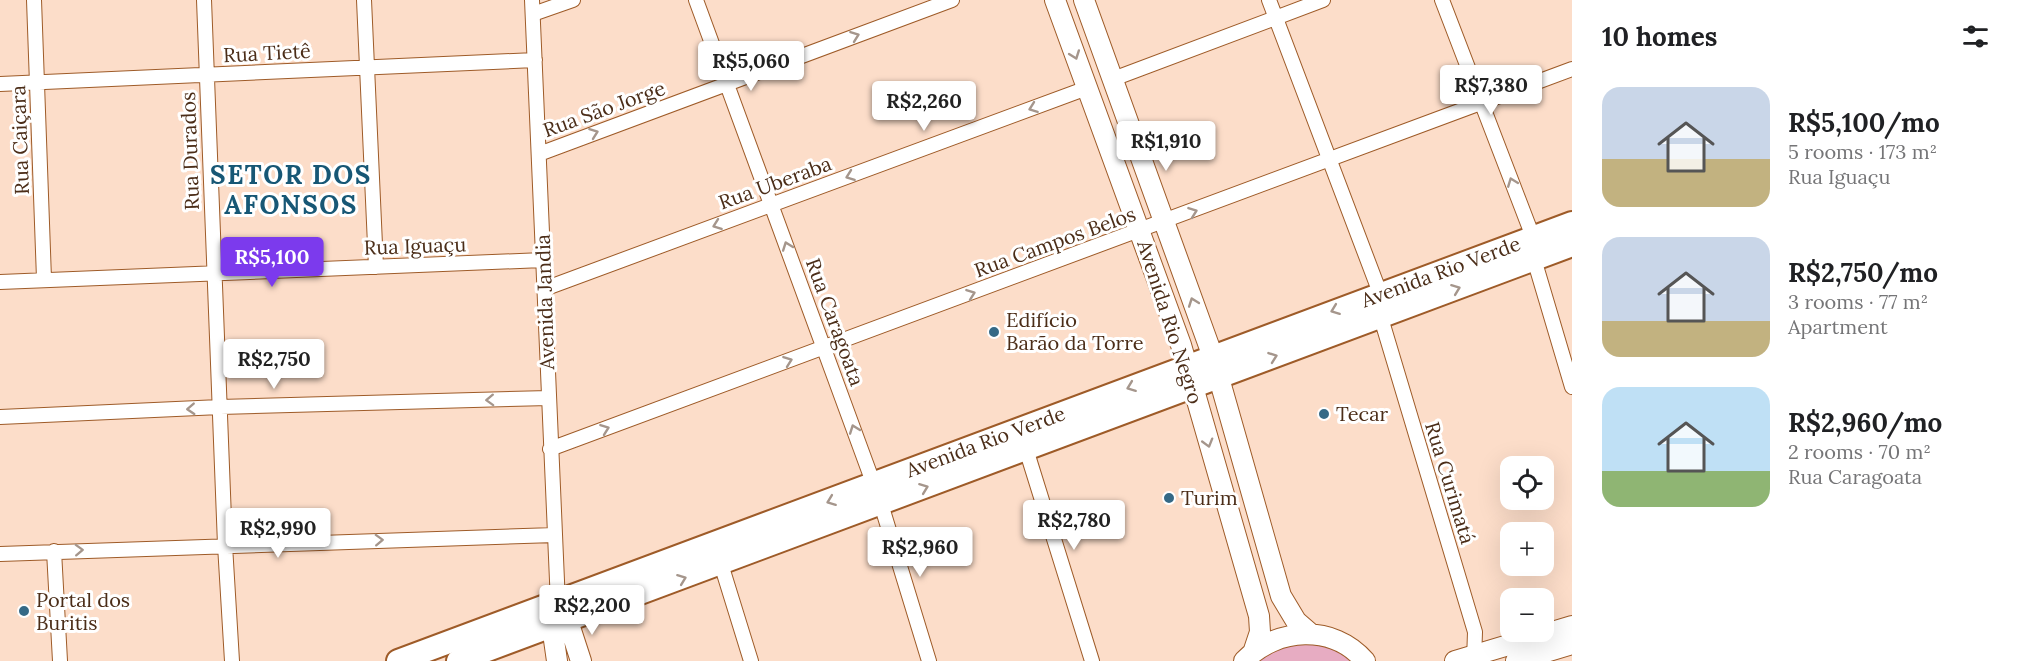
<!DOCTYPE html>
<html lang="en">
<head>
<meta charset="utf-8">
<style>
	body { margin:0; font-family:Lora,serif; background:#f2f2f2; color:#202124; height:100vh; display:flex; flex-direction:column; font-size:22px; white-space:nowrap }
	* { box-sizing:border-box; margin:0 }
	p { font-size:20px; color:#757577 }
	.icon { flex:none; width:33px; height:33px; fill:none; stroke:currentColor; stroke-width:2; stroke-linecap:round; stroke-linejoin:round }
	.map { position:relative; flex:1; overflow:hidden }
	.details { display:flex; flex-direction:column; background:#fff; width:450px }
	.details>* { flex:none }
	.buttons { position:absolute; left:1500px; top:456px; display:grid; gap:12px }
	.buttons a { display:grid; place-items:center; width:54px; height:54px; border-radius:12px; background:#fff; box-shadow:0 6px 24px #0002; font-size:30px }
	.price { position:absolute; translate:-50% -51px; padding:0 14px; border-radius:6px; background:#fff; color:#222; font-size:20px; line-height:39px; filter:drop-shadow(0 2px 3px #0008) }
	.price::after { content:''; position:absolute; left:50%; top:36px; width:18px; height:14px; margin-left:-9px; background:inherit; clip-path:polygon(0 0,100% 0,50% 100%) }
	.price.selected { background:#7c3aed; color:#fff }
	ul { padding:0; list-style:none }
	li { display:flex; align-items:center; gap:18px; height:150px; padding:0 30px }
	li span { display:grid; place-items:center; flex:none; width:168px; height:120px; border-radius:18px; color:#555 }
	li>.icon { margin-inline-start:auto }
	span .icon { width:72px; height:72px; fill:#fffc; stroke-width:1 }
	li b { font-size:26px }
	h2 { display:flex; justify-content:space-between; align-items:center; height:72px; padding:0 30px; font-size:26px }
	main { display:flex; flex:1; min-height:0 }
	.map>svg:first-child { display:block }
	.green { fill:#e7acc2 }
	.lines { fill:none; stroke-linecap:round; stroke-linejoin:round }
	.street-casing { stroke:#9e5b28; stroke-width:16 }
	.secondary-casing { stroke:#9e5b28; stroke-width:22 }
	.primary-casing { stroke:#9e5b28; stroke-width:26 }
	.street { stroke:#fff; stroke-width:14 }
	.secondary { stroke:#fff; stroke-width:20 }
	.primary { stroke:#fff; stroke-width:22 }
	.oneway { stroke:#a5968c }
	.poi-dot { fill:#356986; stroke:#fff; stroke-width:2 }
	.labels { text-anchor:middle; stroke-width:6; stroke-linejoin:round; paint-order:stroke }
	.street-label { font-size:20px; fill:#4b2d18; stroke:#fff }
	.poi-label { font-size:20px; fill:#4b2d18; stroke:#fff; text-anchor:start }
	.district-label { font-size:26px; font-weight:bold; letter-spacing:1.5px; fill:#175775; stroke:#fff }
</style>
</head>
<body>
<main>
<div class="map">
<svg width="1572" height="661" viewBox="0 0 1572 661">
	<rect width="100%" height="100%" fill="#fcddc9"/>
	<path class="green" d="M1312,639l47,22h-107l10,-10z"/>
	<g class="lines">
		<g class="street-casing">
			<path id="street" d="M34,0l10,279
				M204,0l21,545 7,116
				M364,0l12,267
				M532,0l26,604
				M696,0l185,504 48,157
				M1269,0l111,293
				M1442,0l91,237
				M533,14l40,-14
				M1113,79l210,-79
				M0,84l535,-24
				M539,154l413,-154
				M1534,259l38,128
				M0,282l543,-22
				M544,289l543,-201
				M1381,318l94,314 -1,29
				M0,417l220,-10 329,-9
				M550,449l1022,-380
				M1026,449l66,212
				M54,551l6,110
				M0,554l555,-19
				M721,564l30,97"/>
		</g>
		<g class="secondary-casing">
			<path id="secondary" d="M1055,0l126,345 78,271 1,16 -6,18
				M1084,0l129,357 68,239 15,25 15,13
				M560,608l8,13 13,40
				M555,613l-3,13 5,35
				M1244,661c33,-34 89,-37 121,0
				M1455,661l117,-35
				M1516,661l56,-17"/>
		</g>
		<g class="primary-casing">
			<g id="primary">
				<path id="s1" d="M398,661l1174,-438"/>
				<path d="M458,661l1114,-416"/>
			</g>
		</g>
		<use href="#street" class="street"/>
		<use href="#secondary" class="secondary"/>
		<use href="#primary" class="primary"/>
	</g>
	<defs><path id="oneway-chevron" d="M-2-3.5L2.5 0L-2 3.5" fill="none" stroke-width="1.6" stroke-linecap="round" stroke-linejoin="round" transform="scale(1.5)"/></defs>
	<g class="oneway">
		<use href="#oneway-chevron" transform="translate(855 36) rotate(-20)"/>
		<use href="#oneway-chevron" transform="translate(1075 55) rotate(70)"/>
		<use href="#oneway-chevron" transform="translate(1033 108) rotate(160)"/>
		<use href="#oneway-chevron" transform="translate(594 133) rotate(-20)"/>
		<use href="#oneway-chevron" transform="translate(850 176) rotate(160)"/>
		<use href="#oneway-chevron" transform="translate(1512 182) rotate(-111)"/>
		<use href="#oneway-chevron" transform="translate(1193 212) rotate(-20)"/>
		<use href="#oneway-chevron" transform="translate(717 225) rotate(160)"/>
		<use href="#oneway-chevron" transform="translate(787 246) rotate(-110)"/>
		<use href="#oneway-chevron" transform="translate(1456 289) rotate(-21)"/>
		<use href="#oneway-chevron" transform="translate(971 294) rotate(-20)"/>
		<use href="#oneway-chevron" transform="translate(1193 302) rotate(-110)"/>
		<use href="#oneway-chevron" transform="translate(1335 310) rotate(159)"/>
		<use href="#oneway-chevron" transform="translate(1273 357) rotate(-20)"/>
		<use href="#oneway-chevron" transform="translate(788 361) rotate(-20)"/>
		<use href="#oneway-chevron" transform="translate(1131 387) rotate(159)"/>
		<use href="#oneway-chevron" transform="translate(490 400) rotate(178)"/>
		<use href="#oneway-chevron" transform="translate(191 409) rotate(177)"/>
		<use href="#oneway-chevron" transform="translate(605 429) rotate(-20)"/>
		<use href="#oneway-chevron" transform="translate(854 429) rotate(-110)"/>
		<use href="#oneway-chevron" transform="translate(1208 443) rotate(74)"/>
		<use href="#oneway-chevron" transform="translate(924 488) rotate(-21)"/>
		<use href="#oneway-chevron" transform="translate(831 501) rotate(159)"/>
		<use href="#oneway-chevron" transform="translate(379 540) rotate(-2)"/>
		<use href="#oneway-chevron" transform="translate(79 550) rotate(-2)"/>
		<use href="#oneway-chevron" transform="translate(682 579) rotate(-21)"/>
	</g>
	<g class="poi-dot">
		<circle cx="994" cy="332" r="6"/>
		<circle cx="1324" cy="414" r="6"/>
		<circle cx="1169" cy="498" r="6"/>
		<circle cx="24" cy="611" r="6"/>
	</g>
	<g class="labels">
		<g class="street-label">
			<text transform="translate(267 53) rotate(-3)" y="7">Rua Tietê</text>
			<text transform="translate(604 109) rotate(-20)" y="7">Rua São Jorge</text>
			<text transform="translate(20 140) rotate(-92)" y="7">Rua Caiçara</text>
			<text transform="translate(190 151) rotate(-92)" y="7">Rua Durados</text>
			<text transform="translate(775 183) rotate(-20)" y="7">Rua Uberaba</text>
			<text transform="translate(1055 242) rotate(-20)" y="7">Rua Campos Belos</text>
			<text transform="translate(415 246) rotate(-2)" y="7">Rua Iguaçu</text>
			<text dy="7" stroke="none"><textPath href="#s1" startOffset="1113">Avenida Rio Verde</textPath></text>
			<text transform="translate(545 302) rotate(-92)" y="7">Avenida Jandia</text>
			<text transform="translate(835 322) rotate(70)" y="7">Rua Caragoata</text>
			<text transform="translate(1170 322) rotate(72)" y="7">Avenida Rio Negro</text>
			<text dy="7" stroke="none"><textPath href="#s1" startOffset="627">Avenida Rio Verde</textPath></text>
			<text transform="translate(1450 483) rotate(73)" y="7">Rua Curimatá</text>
		</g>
		<g class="poi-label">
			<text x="1006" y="327">Edifício<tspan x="1006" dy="23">Barão da Torre</tspan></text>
			<text x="1336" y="421">Tecar</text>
			<text x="1181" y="505">Turim</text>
			<text x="36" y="607">Portal dos<tspan x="36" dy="23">Buritis</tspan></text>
		</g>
		<g class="district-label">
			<text x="291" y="184">SETOR DOS<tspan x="291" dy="30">AFONSOS</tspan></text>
		</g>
	</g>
</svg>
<div class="buttons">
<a><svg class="icon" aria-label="locate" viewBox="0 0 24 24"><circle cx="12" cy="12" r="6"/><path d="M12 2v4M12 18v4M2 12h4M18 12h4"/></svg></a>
<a>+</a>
<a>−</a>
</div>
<b class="price" style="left:751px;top:92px">R$5,060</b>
<b class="price" style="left:1491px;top:116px">R$7,380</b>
<b class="price" style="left:924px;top:132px">R$2,260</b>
<b class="price" style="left:1166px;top:172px">R$1,910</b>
<b class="price selected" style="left:272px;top:288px">R$5,100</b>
<b class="price" style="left:274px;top:390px">R$2,750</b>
<b class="price" style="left:1074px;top:551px">R$2,780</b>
<b class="price" style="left:278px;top:559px">R$2,990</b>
<b class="price" style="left:920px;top:578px">R$2,960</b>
<b class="price" style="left:592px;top:636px">R$2,200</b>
</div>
<section class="details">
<h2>10 homes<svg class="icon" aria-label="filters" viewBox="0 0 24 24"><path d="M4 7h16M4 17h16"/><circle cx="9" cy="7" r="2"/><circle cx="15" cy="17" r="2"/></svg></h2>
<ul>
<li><span style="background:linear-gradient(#c9d6e8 60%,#c2b280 0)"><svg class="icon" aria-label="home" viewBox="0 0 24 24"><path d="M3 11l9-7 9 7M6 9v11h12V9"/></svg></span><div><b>R$5,100/mo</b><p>5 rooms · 173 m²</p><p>Rua Iguaçu</p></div></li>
<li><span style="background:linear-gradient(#c9d6e8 70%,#c2b280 0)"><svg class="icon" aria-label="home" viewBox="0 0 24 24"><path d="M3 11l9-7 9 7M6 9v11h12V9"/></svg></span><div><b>R$2,750/mo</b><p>3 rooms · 77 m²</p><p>Apartment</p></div></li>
<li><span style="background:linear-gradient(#bfe0f5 70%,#8fb573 0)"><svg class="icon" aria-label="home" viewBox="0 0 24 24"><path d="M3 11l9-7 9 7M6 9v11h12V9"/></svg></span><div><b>R$2,960/mo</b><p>2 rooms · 70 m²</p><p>Rua Caragoata</p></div></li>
</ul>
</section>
</main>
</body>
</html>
